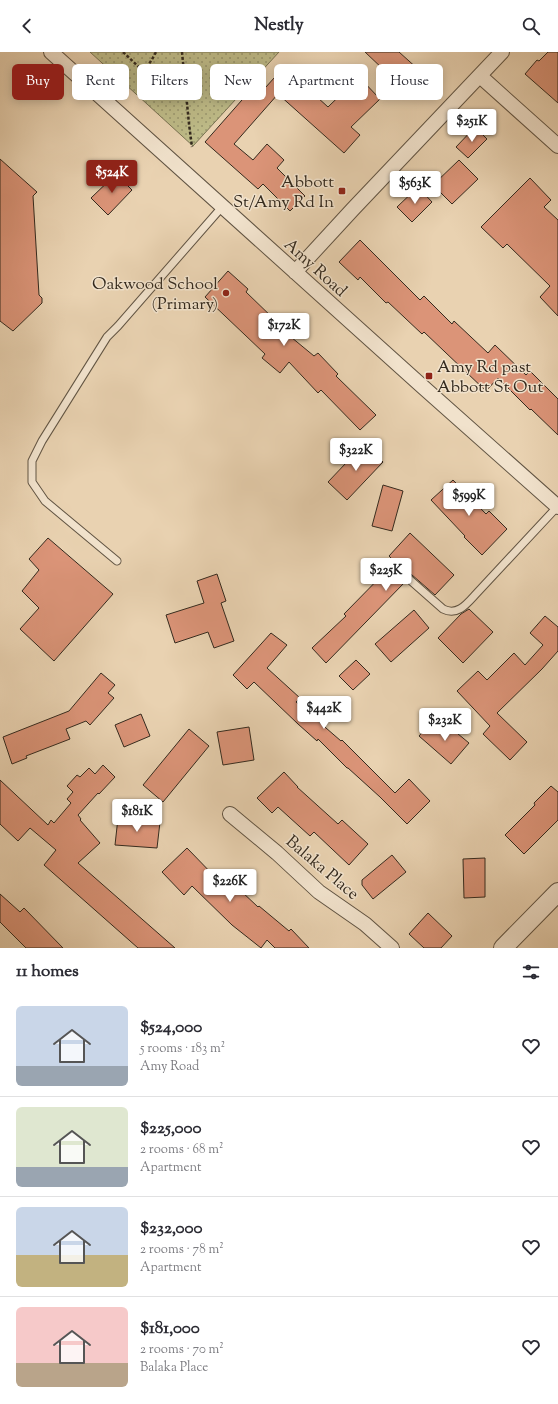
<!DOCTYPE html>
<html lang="en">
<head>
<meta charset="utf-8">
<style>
  body { margin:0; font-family:"Sorts Mill Goudy",serif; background:#f7f7f7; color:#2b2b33; height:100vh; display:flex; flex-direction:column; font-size:15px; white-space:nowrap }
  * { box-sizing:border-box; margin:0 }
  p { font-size:13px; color:#7c7c81 }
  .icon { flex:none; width:22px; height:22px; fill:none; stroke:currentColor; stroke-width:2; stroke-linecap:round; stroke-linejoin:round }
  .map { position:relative; height:896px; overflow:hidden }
  .side { display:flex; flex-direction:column; background:#fff; flex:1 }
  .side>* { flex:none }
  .guide { position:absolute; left:12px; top:12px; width:534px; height:36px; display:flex; gap:8px }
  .price { position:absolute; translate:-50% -34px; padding:0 9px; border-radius:4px; background:#fff; color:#222; font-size:13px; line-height:26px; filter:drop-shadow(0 1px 2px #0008) }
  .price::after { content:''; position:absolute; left:50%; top:24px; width:12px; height:9px; margin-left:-6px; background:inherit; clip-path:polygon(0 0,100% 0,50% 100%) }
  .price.on { background:#8f2418; color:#fff }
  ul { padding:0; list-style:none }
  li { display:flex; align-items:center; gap:12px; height:100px; padding:0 16px }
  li+li { border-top:1px solid #e1e1e2 }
  li span { display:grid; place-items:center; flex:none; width:112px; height:80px; border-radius:6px; color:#555 }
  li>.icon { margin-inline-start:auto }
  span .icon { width:48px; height:48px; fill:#fffc; stroke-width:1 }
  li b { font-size:17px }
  h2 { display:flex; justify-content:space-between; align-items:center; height:48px; padding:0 16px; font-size:17px }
  .pill { padding:0 14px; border-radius:6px; background:#fff; box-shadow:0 2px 10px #0003; font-size:14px; line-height:36px }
  .pill.on { background:#8f2418; color:#fff }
  header { display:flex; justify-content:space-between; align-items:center; height:52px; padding:0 16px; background:#fff; font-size:18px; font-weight:700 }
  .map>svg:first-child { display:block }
</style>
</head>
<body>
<header><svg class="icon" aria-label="back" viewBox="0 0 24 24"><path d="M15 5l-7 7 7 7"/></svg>Nestly<svg class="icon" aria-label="search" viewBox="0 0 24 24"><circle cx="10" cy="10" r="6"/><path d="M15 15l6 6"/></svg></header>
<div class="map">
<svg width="558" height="896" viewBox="0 0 558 896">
  <defs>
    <pattern id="park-dots" width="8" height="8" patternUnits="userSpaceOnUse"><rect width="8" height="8" fill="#bdba87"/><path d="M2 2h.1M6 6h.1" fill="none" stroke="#9a976e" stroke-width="1.8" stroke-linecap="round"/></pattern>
  </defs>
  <rect width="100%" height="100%" fill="#e9d2b1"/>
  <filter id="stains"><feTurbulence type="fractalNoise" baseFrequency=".005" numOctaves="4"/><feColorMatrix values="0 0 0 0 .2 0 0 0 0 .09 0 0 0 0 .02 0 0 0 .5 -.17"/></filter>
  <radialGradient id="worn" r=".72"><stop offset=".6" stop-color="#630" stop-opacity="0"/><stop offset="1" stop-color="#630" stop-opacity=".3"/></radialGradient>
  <path fill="url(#park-dots)" stroke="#787252" d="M 90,0 L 279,0 L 193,94 Z"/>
  <path fill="#db9478" stroke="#342a1e" d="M 365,0 L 399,0 L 419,18 L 403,36 Z
    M 548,0 L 558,0 L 558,51 L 525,22 L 537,8 L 539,9 Z
    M 284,15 L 328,55 L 359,25 L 380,47 L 351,75 L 360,83 L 344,101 L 278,42 L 234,92 L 253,108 L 267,92 L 284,108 L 277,116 L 305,144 L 290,159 L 263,132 L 258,137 L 205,90 L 249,40 L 256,46 Z
    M 475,75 L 487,87 L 468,106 L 456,95 Z
    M 0,107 L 37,140 L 33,144 L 39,243 L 42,246 L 42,251 L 13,279 L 0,269 Z
    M 459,108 L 478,127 L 452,152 L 433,133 Z
    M 116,122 L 132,138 L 108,163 L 91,146 Z
    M 530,126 L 551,148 L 544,155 L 558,168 L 558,264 L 540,245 L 550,234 L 507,192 L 503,196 L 481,175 Z
    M 418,135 L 432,150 L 412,170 L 397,155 Z
    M 360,188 L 420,248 L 424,244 L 452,272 L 454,269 L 488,301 L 495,293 L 526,323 L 530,319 L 558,347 L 558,383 L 531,357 L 530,358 L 498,326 L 486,339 L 424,280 L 422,282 L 388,250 L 386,251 L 360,225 L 358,228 L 339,210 Z
    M 228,219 L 248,237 L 246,240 L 276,269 L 274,271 L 314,304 L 318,301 L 338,322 L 336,324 L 376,363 L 360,378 L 321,338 L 318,341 L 289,310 L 280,321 L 262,306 L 265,302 L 205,245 Z
    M 364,392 L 383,410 L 347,448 L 328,430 Z
    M 453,428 L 486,462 L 489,459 L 507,477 L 482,503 L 464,485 L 465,484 L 431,448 Z
    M 383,433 L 403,439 L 392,479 L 372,474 Z
    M 410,481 L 454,523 L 435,543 L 404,516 L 402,515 L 398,516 L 396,522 L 405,530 L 326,611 L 312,596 L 346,564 L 344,562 L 395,510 L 389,504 Z
    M 48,486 L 113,542 L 54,609 L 20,577 L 39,556 L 22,539 L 39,518 L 29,507 Z
    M 217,522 L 226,549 L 221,551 L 234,589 L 214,596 L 208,580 L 175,591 L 166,563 L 204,551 L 197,529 Z
    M 469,557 L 493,580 L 463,611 L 438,586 L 461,562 Z
    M 414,558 L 429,576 L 391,610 L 375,592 Z
    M 545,564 L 558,575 L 558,599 L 542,617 L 497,661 L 527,690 L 510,708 L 483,682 L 490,674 L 457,639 L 478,619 L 487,628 L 514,601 L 525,613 L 543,593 L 530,581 Z
    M 271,581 L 287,593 L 267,616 L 300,646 L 296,650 L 341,689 L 342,688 L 395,741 L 409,727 L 430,749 L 407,772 L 380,745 L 348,716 L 347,716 L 318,687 L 317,689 L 298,672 L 254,630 L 247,637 L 233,623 Z
    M 356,608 L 370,622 L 353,638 L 339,624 Z
    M 101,621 L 115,633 L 108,641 L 114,646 L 90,673 L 86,669 L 66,677 L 70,687 L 26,704 L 27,706 L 12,712 L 3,685 L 69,659 Z
    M 141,662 L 150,684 L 124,695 L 115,673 Z
    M 446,672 L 469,691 L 451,712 L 419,684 L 428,674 L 437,682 Z
    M 249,675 L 254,708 L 223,713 L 217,680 Z
    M 189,677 L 209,694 L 163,750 L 143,733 Z
    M 103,713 L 115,725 L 99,742 L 98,741 L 78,763 L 81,767 L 80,768 L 100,791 L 78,811 L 175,896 L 138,896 L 44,813 L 56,798 L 30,776 L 18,789 L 0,772 L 0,728 L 48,773 L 51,768 L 54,771 L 71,751 L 67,747 L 73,740 L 67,734 L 77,723 L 80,725 L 89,716 L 95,722 Z
    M 284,720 L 298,735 L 297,735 L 338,772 L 342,768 L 368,792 L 349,813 L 314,780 L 310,784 L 278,755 L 272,761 L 257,746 Z
    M 551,734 L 558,740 L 558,768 L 524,802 L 505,783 L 535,753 L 534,751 Z
    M 118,766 L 160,770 L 157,796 L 115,793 Z
    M 187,796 L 218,828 L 223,822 L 258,855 L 259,854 L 289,879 L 291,877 L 309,896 L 275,896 L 267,888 L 261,896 L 232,873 L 192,834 L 184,843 L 162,820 Z
    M 392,803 L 406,820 L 373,847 L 362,833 L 362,828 Z
    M 485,806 L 485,845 L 464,846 L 463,807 Z
    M 0,842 L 20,860 L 24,856 L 63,896 L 26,896 L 0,870 Z
    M 428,861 L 452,884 L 441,896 L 424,896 L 409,882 Z"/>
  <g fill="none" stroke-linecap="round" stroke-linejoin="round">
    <defs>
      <path id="service" d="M 117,509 L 45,449 L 32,430 L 32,409 L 42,389 L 107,285 L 118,274 L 222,155
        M 401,520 L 443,557 C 457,564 466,553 475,543 L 558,454"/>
      <path id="minor" d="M 51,0 L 423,335 L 558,455
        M 480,24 L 558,94
        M 295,220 L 353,157 L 502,0
        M 230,762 L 277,801 L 319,840 L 365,872 L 392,896"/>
      <path id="tertiary" d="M 503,896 L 558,840"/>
    </defs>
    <use href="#service" stroke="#615443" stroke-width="9"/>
    <use href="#minor" stroke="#615443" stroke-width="16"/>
    <use href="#tertiary" stroke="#615443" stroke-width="20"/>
    <path stroke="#342a1e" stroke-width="2.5" stroke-dasharray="3 2" stroke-linecap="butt" d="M 123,0 L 141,17 C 149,15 152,7 156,0
      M 182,0 L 189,72 L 192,95"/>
    <use href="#service" stroke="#f1e2cc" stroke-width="7"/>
    <use href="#minor" stroke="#f1e2cc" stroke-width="14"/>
    <use href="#tertiary" stroke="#f1e2cc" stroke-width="18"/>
  </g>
  <g fill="#8f2418" stroke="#f1e2cc" stroke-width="1.5">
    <rect x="338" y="135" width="8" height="8" rx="2"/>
    <circle cx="226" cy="241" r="4"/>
    <rect x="425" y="320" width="8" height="8" rx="2"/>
  </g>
  <g text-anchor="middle" stroke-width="3" stroke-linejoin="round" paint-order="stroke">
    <g font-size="17" fill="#342a1e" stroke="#f1e2cc" text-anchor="end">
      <text x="334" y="135">Abbott<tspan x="334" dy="20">St/Amy Rd In</tspan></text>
      <text x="218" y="237">Oakwood School<tspan x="218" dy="20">(Primary)</tspan></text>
      <text x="437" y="320" text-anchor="start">Amy Rd past<tspan x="437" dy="20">Abbott St Out</tspan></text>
    </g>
    <g font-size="17" fill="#342a1e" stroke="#f1e2cc">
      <text transform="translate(316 215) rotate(42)" y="6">Amy Road</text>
      <text transform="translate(323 815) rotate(40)" y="6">Balaka Place</text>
    </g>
  </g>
  <rect width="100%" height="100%" filter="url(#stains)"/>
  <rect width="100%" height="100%" fill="url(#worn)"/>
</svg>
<b class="price" style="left:472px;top:91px">$251K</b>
<b class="price on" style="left:112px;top:142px">$524K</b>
<b class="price" style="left:415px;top:153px">$563K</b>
<b class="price" style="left:284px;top:295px">$172K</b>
<b class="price" style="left:356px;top:420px">$322K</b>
<b class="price" style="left:469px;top:465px">$599K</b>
<b class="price" style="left:386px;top:540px">$225K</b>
<b class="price" style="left:324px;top:678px">$442K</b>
<b class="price" style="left:445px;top:690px">$232K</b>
<b class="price" style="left:137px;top:781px">$181K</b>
<b class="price" style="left:230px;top:851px">$226K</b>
<div class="guide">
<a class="pill on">Buy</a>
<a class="pill">Rent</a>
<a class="pill">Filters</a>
<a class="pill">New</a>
<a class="pill">Apartment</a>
<a class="pill">House</a>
</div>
</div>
<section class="side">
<h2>11 homes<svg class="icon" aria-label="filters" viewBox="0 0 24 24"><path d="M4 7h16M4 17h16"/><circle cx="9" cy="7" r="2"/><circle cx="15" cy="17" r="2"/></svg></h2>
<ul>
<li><span style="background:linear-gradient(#c9d6e8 75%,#9aa5b1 0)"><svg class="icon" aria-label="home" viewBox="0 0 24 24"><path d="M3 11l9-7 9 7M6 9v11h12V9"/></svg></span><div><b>$524,000</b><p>5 rooms · 183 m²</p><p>Amy Road</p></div><svg class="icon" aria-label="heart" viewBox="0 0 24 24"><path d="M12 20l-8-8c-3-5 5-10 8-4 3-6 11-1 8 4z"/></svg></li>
<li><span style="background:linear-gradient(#dfe7d0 75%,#9aa5b1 0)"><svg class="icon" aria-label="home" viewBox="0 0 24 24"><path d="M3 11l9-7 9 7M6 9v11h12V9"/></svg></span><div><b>$225,000</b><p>2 rooms · 68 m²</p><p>Apartment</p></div><svg class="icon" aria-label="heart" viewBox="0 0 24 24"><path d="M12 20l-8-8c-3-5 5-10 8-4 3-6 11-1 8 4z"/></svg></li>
<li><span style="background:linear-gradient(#c9d6e8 60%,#c2b280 0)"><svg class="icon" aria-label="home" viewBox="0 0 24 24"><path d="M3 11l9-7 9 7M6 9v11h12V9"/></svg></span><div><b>$232,000</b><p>2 rooms · 78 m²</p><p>Apartment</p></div><svg class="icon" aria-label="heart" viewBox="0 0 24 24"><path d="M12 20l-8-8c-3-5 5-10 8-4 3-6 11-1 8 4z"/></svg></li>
<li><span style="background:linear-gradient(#f6c9c9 70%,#b9a48a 0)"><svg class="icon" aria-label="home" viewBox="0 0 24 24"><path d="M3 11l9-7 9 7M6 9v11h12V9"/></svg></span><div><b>$181,000</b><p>2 rooms · 70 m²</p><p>Balaka Place</p></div><svg class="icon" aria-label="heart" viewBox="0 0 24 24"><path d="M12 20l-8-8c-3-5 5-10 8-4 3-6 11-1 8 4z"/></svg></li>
</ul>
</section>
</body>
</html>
